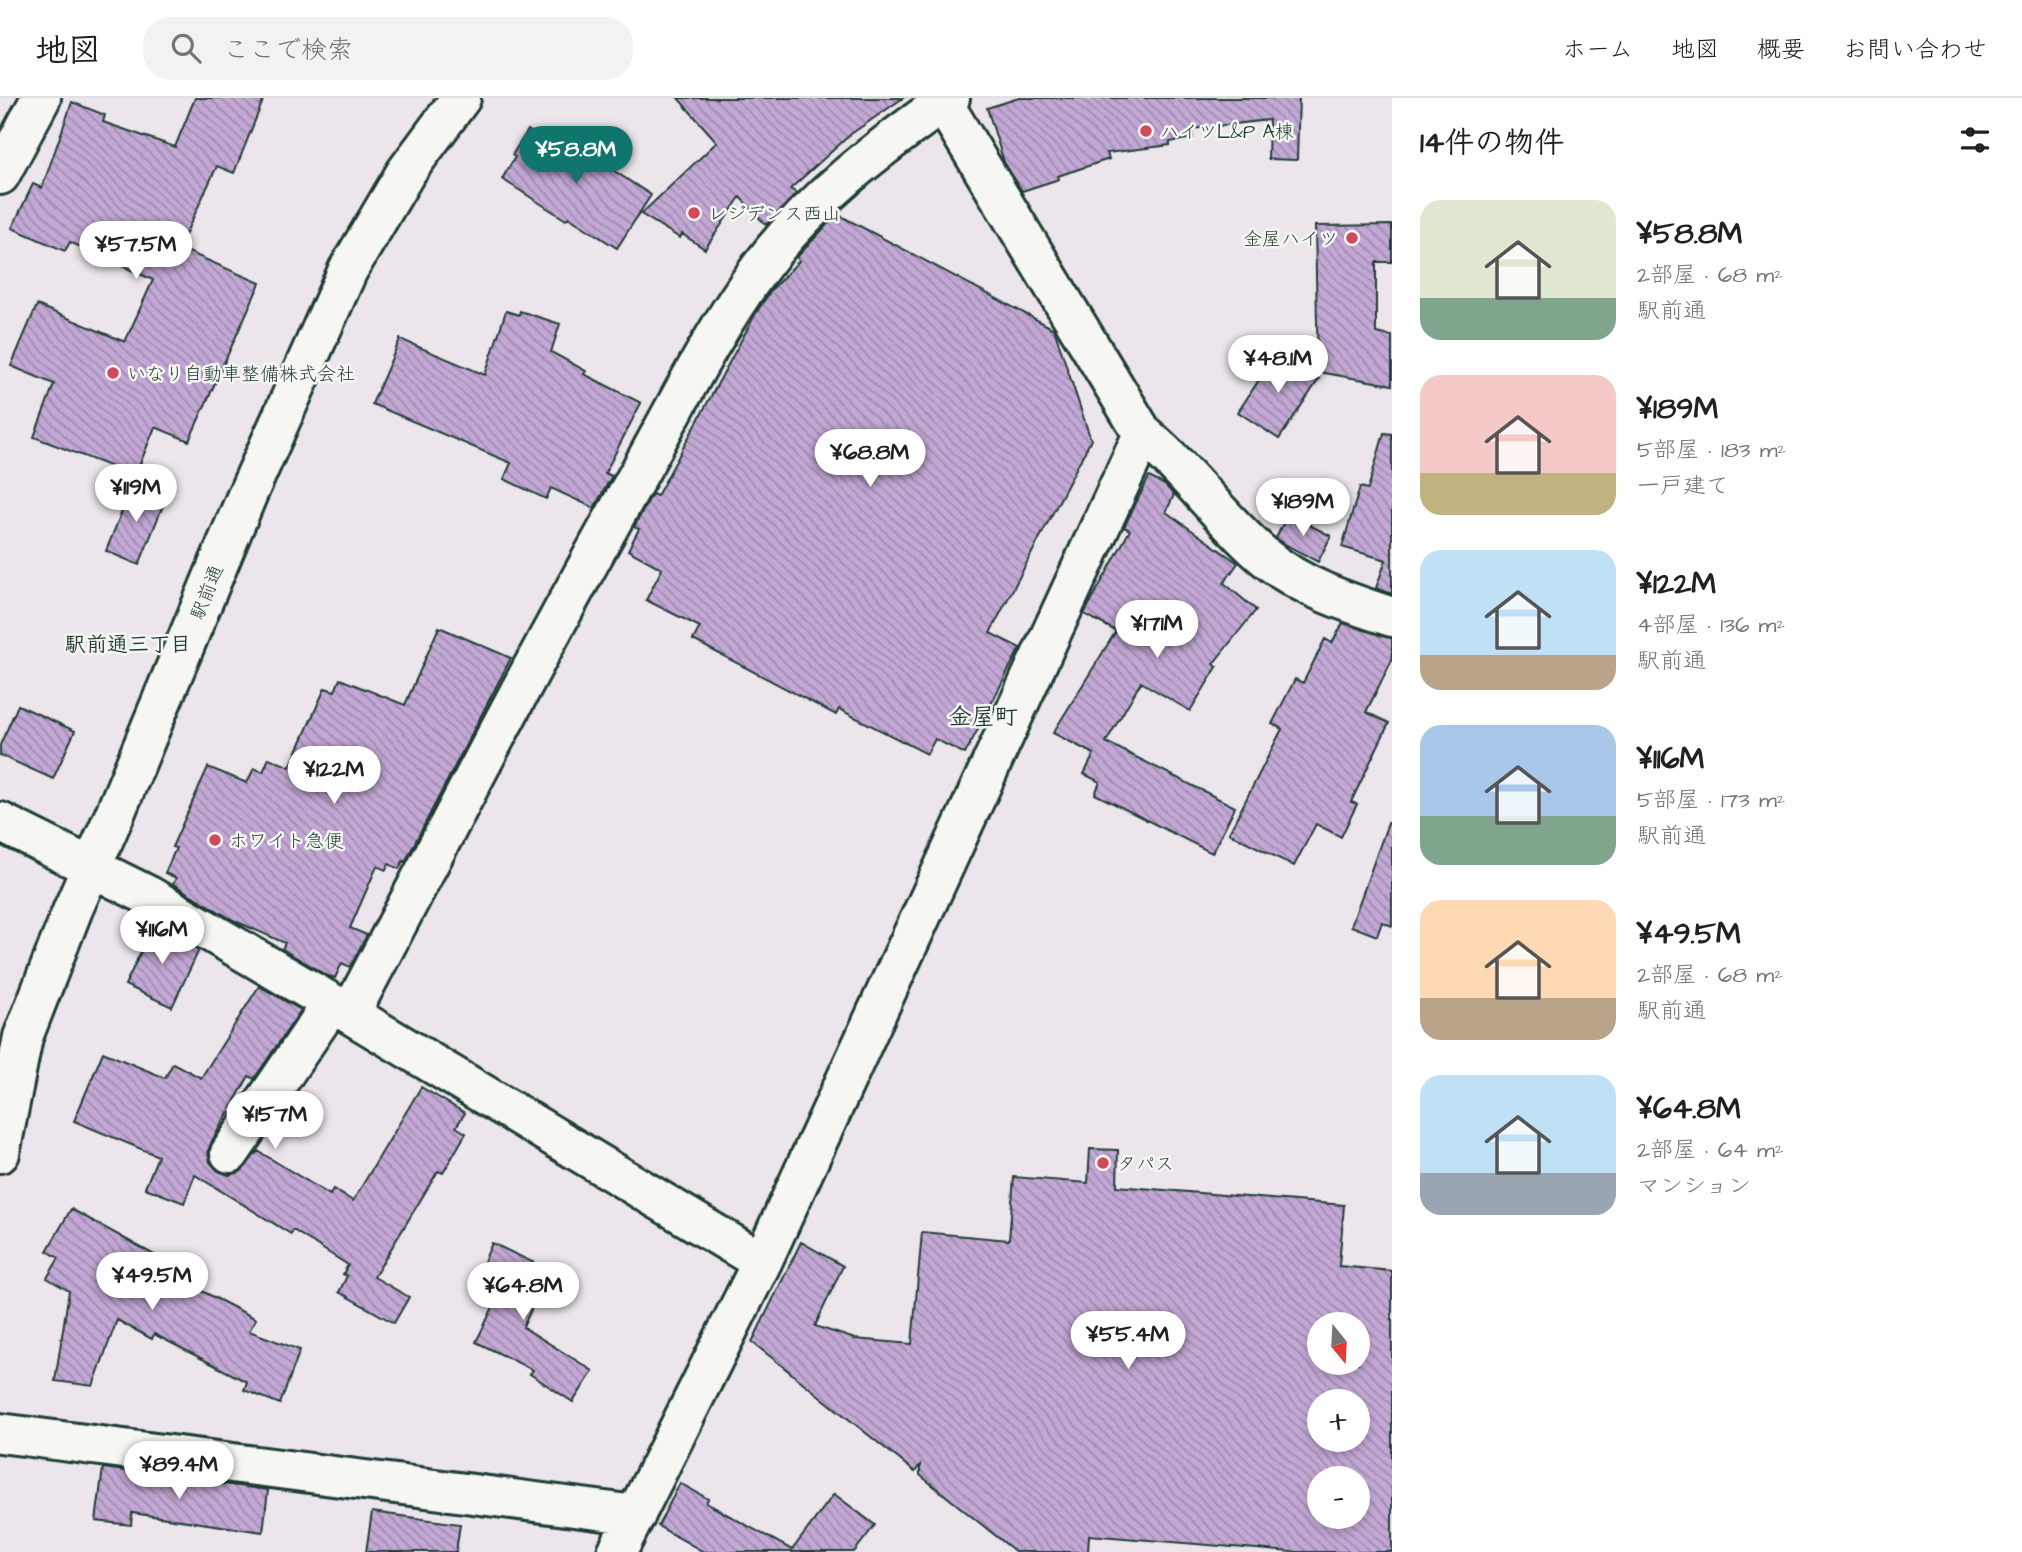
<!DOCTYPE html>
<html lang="ja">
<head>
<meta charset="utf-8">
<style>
  body { margin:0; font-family:"Architects Daughter","Klee One",sans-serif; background:#f2f2f2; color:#202124; height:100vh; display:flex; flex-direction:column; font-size:26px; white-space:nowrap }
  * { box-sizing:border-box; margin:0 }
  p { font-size:23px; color:#757577 }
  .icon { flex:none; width:38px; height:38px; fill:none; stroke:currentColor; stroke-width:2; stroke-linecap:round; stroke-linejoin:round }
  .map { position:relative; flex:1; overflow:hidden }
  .details { display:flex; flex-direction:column; background:#fff; width:630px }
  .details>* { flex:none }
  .needle { width:46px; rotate:162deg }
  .fabs { position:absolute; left:1307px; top:1214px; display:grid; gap:14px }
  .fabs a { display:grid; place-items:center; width:63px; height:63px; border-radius:50%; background:#fff; box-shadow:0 4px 10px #0003; font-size:35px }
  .price { position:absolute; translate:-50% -60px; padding:0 16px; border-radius:24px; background:#fff; color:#222; font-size:23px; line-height:46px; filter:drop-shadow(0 2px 4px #0008) }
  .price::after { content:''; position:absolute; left:50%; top:42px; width:21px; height:16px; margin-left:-10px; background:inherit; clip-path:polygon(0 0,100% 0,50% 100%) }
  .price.active { background:#0f766e; color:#fff }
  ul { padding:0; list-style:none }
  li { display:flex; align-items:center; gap:21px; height:175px; padding:0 28px }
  li span { display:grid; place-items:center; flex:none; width:196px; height:140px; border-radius:21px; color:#555 }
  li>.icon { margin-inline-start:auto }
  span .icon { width:84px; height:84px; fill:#fffc; stroke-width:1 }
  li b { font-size:30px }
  h2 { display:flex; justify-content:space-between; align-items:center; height:84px; padding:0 28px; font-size:30px }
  header { display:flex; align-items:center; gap:42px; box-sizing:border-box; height:98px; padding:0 35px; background:#fff; border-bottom:2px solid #e0e0e0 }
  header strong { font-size:33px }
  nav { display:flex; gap:38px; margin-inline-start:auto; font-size:24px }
  .search { width:490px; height:63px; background:#f2f2f2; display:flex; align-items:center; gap:18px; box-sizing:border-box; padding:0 24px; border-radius:28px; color:#757577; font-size:26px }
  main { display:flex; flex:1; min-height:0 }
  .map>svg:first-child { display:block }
</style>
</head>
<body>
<header>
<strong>地図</strong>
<div class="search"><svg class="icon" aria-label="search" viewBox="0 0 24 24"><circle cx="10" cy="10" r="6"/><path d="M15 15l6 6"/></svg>ここで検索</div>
<nav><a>ホーム</a><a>地図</a><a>概要</a><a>お問い合わせ</a></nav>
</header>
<main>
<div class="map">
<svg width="1392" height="1454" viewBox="0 0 1392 1454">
  <defs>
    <pattern id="building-back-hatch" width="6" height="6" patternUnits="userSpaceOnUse" patternTransform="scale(1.75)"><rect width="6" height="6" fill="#c3a8d5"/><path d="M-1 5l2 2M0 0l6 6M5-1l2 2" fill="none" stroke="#9e8aae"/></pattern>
  </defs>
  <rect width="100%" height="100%" fill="#ece6ec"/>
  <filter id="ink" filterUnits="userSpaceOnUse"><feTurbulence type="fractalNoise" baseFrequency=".0143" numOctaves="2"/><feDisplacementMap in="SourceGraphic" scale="14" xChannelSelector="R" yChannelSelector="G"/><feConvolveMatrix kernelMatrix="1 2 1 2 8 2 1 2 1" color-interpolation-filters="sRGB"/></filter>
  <g filter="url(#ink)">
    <path fill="url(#building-back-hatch)" stroke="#1f3d34" stroke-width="2" fill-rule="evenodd" d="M 195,0 L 264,0 L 234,75 L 217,68 L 179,150 L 260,185 L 189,343 L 155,329 L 135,378 L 34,339 L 54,286 L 11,268 L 37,207 L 125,244 L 153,182 L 70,144 L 65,153 L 12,130 L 33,86 L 42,90 L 72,4 L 105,17 L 103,24 L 175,49 Z
      M 678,0 L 903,0 L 851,36 L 790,91 L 797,95 L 766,127 L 740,99 L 705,151 L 682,136 L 680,140 L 641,116 L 717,44 Z
      M 1019,0 L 1299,0 L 1297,62 L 1268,61 L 1269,22 L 1192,31 L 1193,40 L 1170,44 L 1170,47 L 1107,55 L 1109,61 L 1058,78 L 1059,81 L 1022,93 L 1004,64 L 987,10 Z
      M 528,32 L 554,48 L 563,35 L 604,62 L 602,65 L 651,97 L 617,150 L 568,119 L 566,122 L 502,81 L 515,59 L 512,57 Z
      M 837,116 L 1054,231 L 1091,342 L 990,535 L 1020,550 L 965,656 L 935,641 L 927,656 L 839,611 L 836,617 L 693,542 L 700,529 L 646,502 L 662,471 L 628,452 L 639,431 L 634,429 L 652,396 L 657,398 L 756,215 L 772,191 L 799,163 L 797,159 Z
      M 1392,127 L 1392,164 L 1376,164 L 1376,235 L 1392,238 L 1392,287 L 1318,274 L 1315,128 Z
      M 506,213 L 519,217 L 520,213 L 560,226 L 551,254 L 586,273 L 584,276 L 641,305 L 605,375 L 612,378 L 594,410 L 551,390 L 546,401 L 504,381 L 511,365 L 372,306 L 400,241 L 485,277 Z
      M 1278,253 L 1319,281 L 1279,341 L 1238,314 Z
      M 1384,335 L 1392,336 L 1392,496 L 1376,490 L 1386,462 L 1342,449 L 1360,389 L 1368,391 Z
      M 1149,379 L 1165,387 L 1174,397 L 1166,414 L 1238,465 L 1224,485 L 1256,512 L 1213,566 L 1217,569 L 1190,613 L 1141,584 L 1106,644 L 1235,709 L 1212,755 L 1095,696 L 1100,684 L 1084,676 L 1094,656 L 1053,635 L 1116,533 L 1084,516 L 1130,432 L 1124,429 Z
      M 133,386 L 166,400 L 139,467 L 106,453 Z
      M 1288,416 L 1331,438 L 1318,464 L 1286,447 L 1276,440 Z
      M 1343,525 L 1392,540 L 1392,562 L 1366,614 L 1389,625 L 1351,704 L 1357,706 L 1341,739 L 1316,726 L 1294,768 L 1229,735 L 1282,631 L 1272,626 L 1295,581 L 1303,585 L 1325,541 L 1332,545 Z
      M 439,529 L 511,560 L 405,764 L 403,763 L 399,771 L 389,766 L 386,772 L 377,768 L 350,830 L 367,837 L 350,869 L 342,865 L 335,880 L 328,878 L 282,851 L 285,845 L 233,822 L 173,786 L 176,780 L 165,775 L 176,750 L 172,749 L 208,669 L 247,685 L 254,670 L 263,674 L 269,660 L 290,669 L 325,590 L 335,593 L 340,581 L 405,607 Z
      M 18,607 L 75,633 L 53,681 L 0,657 L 0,647 Z
      M 1388,725 L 1392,726 L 1392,828 L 1382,824 L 1377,838 L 1351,828 Z
      M 154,826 L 199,852 L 172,909 L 125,887 Z
      M 259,888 L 301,912 L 254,981 L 249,978 L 212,1043 L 208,1053 L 210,1064 L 218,1073 L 229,1077 L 240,1074 L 258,1053 L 330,1097 L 333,1091 L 353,1103 L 421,989 L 465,1015 L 456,1029 L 466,1035 L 443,1075 L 438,1073 L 374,1179 L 409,1199 L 394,1225 L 339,1194 L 347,1178 L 343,1176 L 348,1167 L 293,1132 L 291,1136 L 195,1077 L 184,1105 L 145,1090 L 158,1058 L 74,1023 L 103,954 L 165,980 L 173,965 L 201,980 Z
      M 1090,1051 L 1118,1052 L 1117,1088 L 1344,1107 L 1339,1168 L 1392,1173 L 1392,1454 L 1291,1454 L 1089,1437 L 1088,1454 L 1016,1454 L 920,1377 L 920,1367 L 915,1374 L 752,1244 L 801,1144 L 843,1168 L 815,1228 L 855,1241 L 912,1246 L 922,1134 L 1009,1142 L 1014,1079 L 1088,1085 ZM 1320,1227 L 1358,1227 L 1358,1265 L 1320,1265 ZM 1320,1304 L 1358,1304 L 1358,1342 L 1320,1342 ZM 1320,1381 L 1358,1381 L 1358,1419 L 1320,1419 Z
      M 71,1111 L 180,1171 L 175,1179 L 256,1221 L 249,1233 L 300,1252 L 280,1306 L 244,1292 L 247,1284 L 154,1236 L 152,1241 L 117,1222 L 93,1288 L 55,1283 L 69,1193 L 47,1180 L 59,1160 L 47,1153 Z
      M 492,1145 L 549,1172 L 523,1229 L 593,1273 L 573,1304 L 530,1276 L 533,1272 L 476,1244 L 496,1203 L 472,1191 Z
      M 103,1370 L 268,1392 L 263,1434 L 132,1415 L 131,1427 L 96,1423 Z
      M 680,1385 L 708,1401 L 706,1405 L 792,1452 L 834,1396 L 875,1427 L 854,1454 L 704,1454 L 658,1428 Z
      M 372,1414 L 460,1426 L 456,1454 L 366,1454 Z"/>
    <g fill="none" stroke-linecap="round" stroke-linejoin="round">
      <defs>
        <path id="minor" d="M 940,0 L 1143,336 C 1188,373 1221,422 1265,459 C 1300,489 1349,505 1392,519
          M 0,77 L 41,0
          M 0,724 L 149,798 L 350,916 L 762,1164
          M 350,916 C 441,743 530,570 625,400 C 668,325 709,239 760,170 C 811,101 880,49 950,0
          M 0,1055 L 23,939 L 73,811 L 114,718 L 248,395 L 348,172 L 406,74 L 461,0
          M 230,1055 L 332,905
          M 0,1335 L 636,1417
          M 617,1454 L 762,1164 L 1143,336"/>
      </defs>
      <use href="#minor" stroke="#1f3d34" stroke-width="44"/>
      <use href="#minor" stroke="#f6f6f2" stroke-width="38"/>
    </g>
  </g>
  <g fill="#d1495b" stroke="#f6f6f2" stroke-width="2.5">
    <circle cx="1146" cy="33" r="7"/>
    <circle cx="694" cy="115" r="7"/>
    <circle cx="1352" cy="140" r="7"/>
    <circle cx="113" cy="275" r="7"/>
    <circle cx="215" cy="742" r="7"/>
    <circle cx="1103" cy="1065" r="7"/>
  </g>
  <g text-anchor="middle" stroke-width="5" stroke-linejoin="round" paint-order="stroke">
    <g font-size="19" fill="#1f3d34" stroke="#f6f6f2" text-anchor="start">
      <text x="1160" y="40">ハイツL&amp;P A棟</text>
      <text x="708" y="122">レジデンス西山</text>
      <text x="1338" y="147" text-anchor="end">金屋ハイツ</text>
      <text x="127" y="282">いなり自動車整備株式会社</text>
      <text x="229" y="749">ホワイト急便</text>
      <text x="1117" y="1072">タパス</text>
    </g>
    <g font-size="19" fill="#1f3d34" stroke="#f6f6f2">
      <text transform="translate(206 494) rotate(-68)" y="7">駅前通</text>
    </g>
    <g font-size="21" font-weight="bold" fill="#1f3d34" stroke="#f6f6f2">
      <text x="128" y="553">駅前通三丁目</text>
    </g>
    <g font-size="23" font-weight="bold" fill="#1f3d34" stroke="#f6f6f2">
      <text x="983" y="626">金屋町</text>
    </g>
  </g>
</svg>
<div class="fabs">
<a><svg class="needle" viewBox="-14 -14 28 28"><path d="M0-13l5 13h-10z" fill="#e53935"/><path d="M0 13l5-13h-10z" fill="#757577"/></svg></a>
<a>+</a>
<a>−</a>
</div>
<b class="price active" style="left:576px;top:88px">¥58.8M</b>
<b class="price" style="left:136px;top:183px">¥57.5M</b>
<b class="price" style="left:1278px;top:297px">¥48.1M</b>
<b class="price" style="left:870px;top:391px">¥68.8M</b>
<b class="price" style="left:136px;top:426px">¥119M</b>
<b class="price" style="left:1303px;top:440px">¥189M</b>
<b class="price" style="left:1157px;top:562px">¥171M</b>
<b class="price" style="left:334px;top:708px">¥122M</b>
<b class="price" style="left:162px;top:868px">¥116M</b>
<b class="price" style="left:275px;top:1053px">¥157M</b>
<b class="price" style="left:152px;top:1214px">¥49.5M</b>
<b class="price" style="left:523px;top:1224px">¥64.8M</b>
<b class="price" style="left:1128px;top:1273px">¥55.4M</b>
<b class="price" style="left:179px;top:1403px">¥89.4M</b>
</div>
<section class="details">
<h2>14件の物件<svg class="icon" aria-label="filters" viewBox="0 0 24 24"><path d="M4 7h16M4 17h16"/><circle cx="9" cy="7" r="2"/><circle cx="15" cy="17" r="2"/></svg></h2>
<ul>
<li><span style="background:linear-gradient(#dfe7d0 70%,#7fa58c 0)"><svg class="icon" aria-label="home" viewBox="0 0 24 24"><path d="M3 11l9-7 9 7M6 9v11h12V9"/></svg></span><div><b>¥58.8M</b><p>2部屋 · 68 m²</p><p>駅前通</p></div></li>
<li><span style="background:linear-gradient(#f6c9c9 70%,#c2b280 0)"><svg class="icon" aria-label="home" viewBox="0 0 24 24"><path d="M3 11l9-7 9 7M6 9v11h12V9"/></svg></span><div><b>¥189M</b><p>5部屋 · 183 m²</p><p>一戸建て</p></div></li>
<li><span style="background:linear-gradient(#bfe0f5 75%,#b9a48a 0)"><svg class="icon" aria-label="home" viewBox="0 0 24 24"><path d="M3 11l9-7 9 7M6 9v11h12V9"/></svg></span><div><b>¥122M</b><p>4部屋 · 136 m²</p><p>駅前通</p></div></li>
<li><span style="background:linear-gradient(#a9c7e8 65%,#7fa58c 0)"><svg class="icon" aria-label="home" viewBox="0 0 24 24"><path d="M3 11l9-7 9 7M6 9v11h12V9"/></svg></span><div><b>¥116M</b><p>5部屋 · 173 m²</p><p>駅前通</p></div></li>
<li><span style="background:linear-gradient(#ffd9b3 70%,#b9a48a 0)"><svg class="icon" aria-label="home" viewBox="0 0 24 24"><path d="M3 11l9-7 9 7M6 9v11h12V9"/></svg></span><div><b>¥49.5M</b><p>2部屋 · 68 m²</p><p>駅前通</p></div></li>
<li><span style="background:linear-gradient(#bfe0f5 70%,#9aa5b1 0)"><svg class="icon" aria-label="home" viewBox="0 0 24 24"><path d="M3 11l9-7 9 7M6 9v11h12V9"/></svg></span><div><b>¥64.8M</b><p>2部屋 · 64 m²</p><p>マンション</p></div></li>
</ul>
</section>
</main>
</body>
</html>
